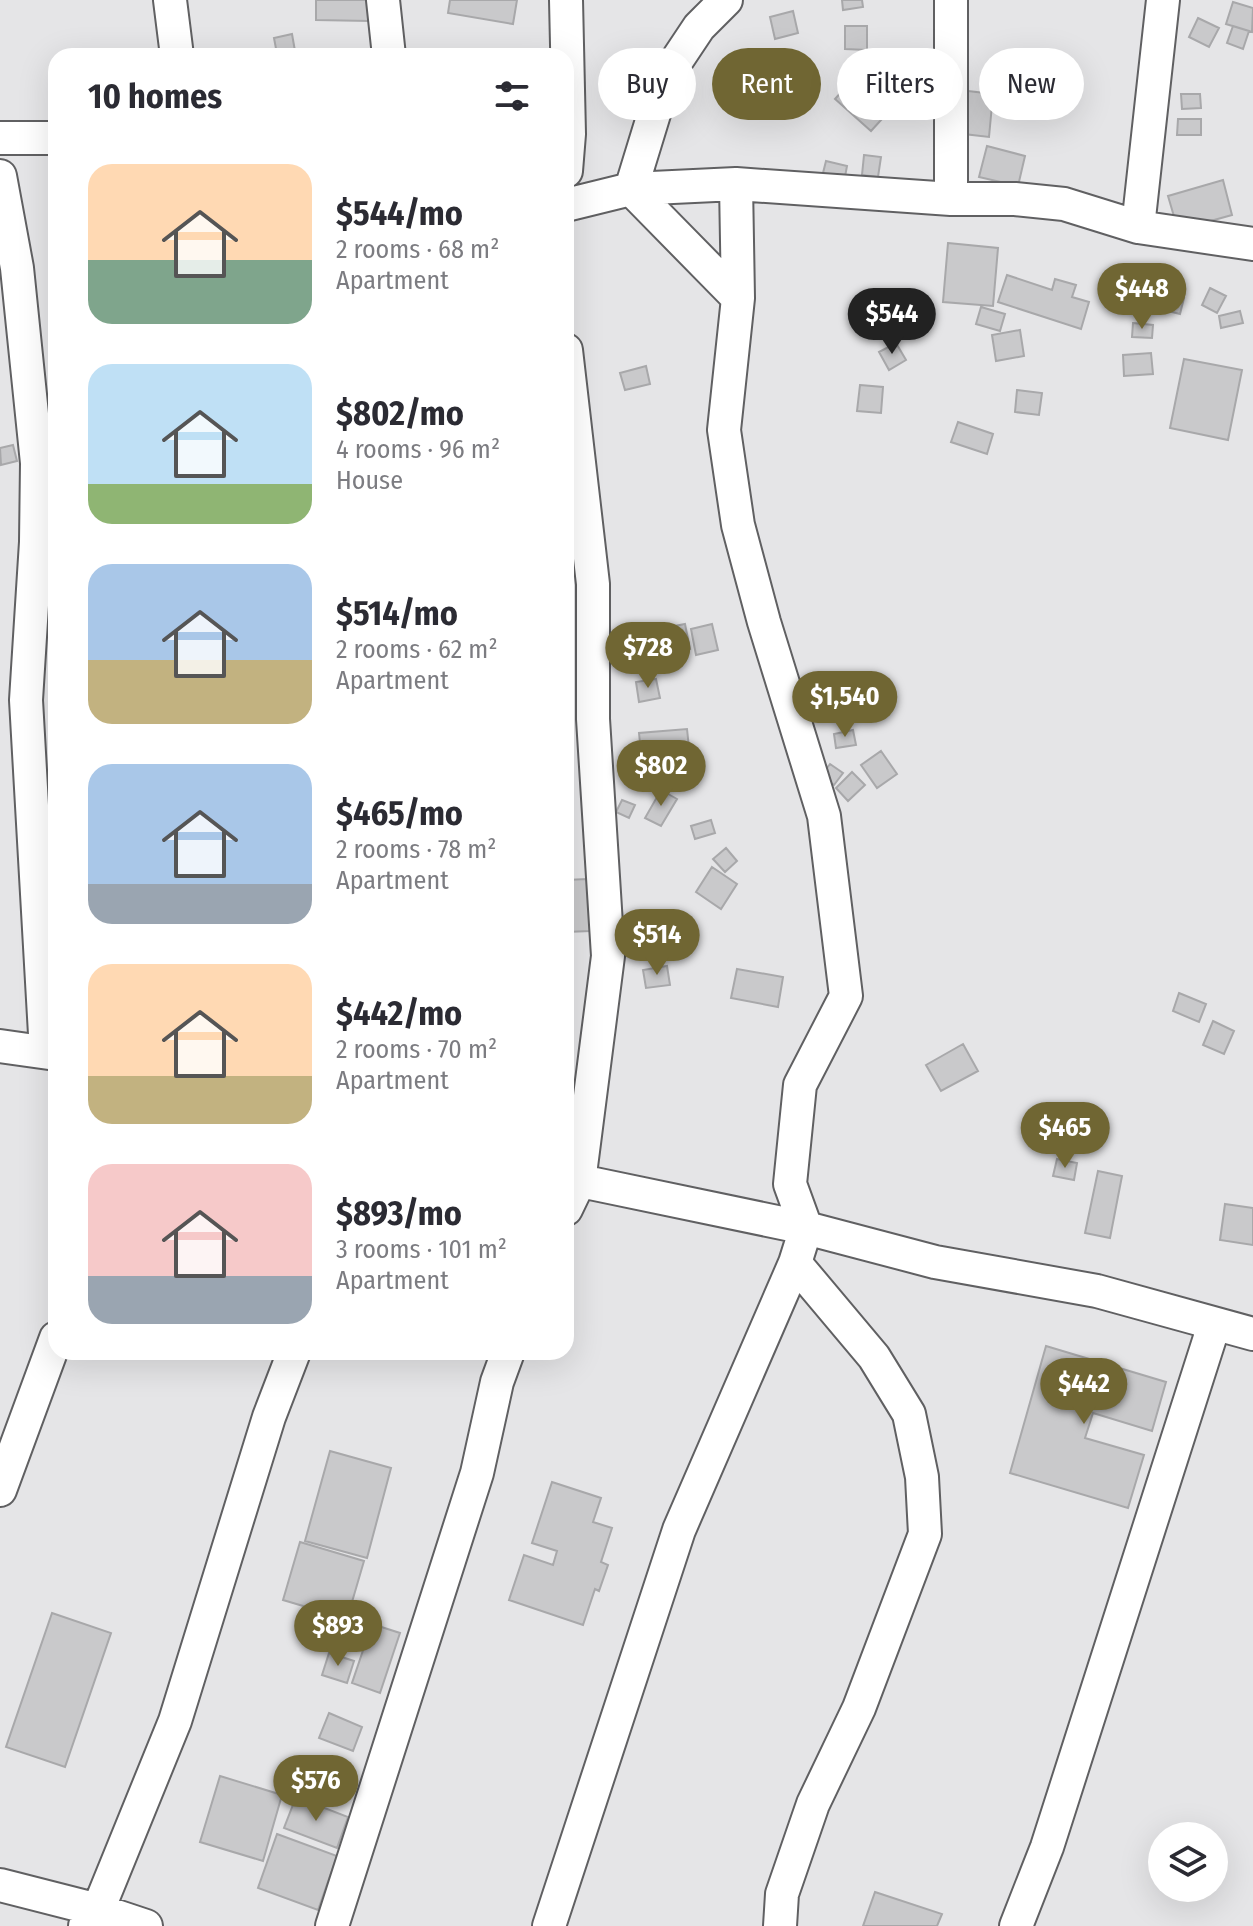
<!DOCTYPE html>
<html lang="en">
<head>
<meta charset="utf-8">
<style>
  body { margin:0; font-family:"Fira Sans Condensed",sans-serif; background:#f2f2f3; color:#2b2b33; height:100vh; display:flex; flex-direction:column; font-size:30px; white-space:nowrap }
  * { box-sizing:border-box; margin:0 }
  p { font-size:26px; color:#7c7c81 }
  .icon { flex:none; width:44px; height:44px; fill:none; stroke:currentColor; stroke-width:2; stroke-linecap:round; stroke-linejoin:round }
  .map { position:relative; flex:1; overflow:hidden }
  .drawer { position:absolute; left:48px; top:48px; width:526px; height:1312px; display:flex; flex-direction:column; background:#fff; border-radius:24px; box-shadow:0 8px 32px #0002 }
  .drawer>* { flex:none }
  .banner { position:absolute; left:598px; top:48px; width:534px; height:72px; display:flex; gap:16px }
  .buttons { position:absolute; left:1148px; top:1822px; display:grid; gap:16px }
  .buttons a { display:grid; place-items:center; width:80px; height:80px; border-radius:50%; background:#fff; box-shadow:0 8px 32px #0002; font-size:40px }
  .price { position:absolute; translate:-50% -68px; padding:0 18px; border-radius:28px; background:#706633; color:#fff; font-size:26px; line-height:52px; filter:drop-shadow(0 2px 4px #0008) }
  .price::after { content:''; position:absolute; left:50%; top:48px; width:24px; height:18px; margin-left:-12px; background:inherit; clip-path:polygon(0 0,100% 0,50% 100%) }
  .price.on { background:#222; color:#fff }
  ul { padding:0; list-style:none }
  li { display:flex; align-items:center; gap:24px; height:200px; padding:0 40px }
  li span { display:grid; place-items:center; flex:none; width:224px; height:160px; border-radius:24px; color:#555 }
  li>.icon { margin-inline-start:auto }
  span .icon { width:96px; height:96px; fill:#fffc; stroke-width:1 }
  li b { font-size:34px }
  h2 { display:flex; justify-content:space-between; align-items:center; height:96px; padding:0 40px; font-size:34px }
  .tag { padding:0 28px; border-radius:36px; background:#fff; box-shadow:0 8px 32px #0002; font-size:28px; line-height:72px }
  .tag.on { background:#706633; color:#fff }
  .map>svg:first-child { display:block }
</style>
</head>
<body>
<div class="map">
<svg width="1253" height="1926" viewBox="0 0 1253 1926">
  <rect width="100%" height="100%" fill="#e5e5e7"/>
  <path fill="#c9c9cb" stroke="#a8a8aa" stroke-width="2" d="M 316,0 L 369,0 L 369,21 L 316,20 Z
    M 450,0 L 517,0 L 513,24 L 448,13 Z
    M 842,0 L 862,0 L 863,7 L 843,10 Z
    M 1233,2 L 1253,8 L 1252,32 L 1226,24 Z
    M 793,11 L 798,33 L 775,39 L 770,17 Z
    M 1198,18 L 1219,28 L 1209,47 L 1189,37 Z
    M 845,26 L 867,26 L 867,50 L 845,49 Z
    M 1233,26 L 1249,31 L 1243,49 L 1227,43 Z
    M 292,34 L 295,51 L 277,54 L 274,38 Z
    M 767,63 L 787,69 L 781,87 L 762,82 Z
    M 795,68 L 809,71 L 807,83 L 792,81 Z
    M 856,76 L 891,109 L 871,131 L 835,99 Z
    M 968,91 L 993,94 L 989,137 L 964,134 Z
    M 1181,94 L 1200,94 L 1201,108 L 1182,109 Z
    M 1178,119 L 1201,119 L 1201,135 L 1177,135 Z
    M 987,146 L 1025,156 L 1018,186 L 979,177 Z
    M 864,155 L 881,157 L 878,177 L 862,175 Z
    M 826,161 L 847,166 L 844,182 L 822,177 Z
    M 1223,180 L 1232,215 L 1178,230 L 1168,196 Z
    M 948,243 L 998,248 L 993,306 L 943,302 Z
    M 1007,275 L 1052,290 L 1055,279 L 1076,285 L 1072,297 L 1089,302 L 1081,329 L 998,302 Z
    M 1210,288 L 1226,296 L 1217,313 L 1202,305 Z
    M 1165,292 L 1184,298 L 1180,314 L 1160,309 Z
    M 981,307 L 1005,314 L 1000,331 L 976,324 Z
    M 1240,311 L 1243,323 L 1221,328 L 1219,316 Z
    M 1133,323 L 1153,325 L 1152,338 L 1132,337 Z
    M 1020,330 L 1024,356 L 996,361 L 992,335 Z
    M 896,343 L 906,360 L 889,370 L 879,352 Z
    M 1151,353 L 1153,374 L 1124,376 L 1123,355 Z
    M 1184,359 L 1242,370 L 1228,440 L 1170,428 Z
    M 646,366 L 650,384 L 625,390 L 620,373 Z
    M 860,385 L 883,387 L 881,413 L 857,411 Z
    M 1017,390 L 1042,393 L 1039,415 L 1015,412 Z
    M 958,422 L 993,434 L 987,454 L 951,442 Z
    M 13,445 L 17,461 L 1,465 L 0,448 Z
    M 685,624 L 690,649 L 668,653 L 664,628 Z
    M 712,624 L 718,650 L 696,655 L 691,629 Z
    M 656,679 L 660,698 L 639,702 L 636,682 Z
    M 687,729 L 690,757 L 642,762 L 639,733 Z
    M 853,730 L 856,745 L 836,748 L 834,734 Z
    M 881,751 L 897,774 L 877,788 L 861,765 Z
    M 830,764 L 843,773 L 834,785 L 821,776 Z
    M 660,770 L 682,771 L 681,787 L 659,786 Z
    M 852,772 L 865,785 L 848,801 L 836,788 Z
    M 661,790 L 677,799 L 661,826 L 645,818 Z
    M 622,800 L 635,805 L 629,818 L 616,812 Z
    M 711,820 L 715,833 L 695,839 L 691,826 Z
    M 726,848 L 737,861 L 725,872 L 713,859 Z
    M 712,867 L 737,884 L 721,909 L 696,892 Z
    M 587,879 L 590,931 L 566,932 L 566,880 Z
    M 667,966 L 670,985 L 646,988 L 643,970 Z
    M 737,969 L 783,977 L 778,1007 L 731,998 Z
    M 1179,993 L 1206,1004 L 1199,1022 L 1173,1011 Z
    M 1213,1021 L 1234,1031 L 1224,1054 L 1203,1045 Z
    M 963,1044 L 978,1071 L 941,1091 L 926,1065 Z
    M 1057,1159 L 1077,1163 L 1074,1180 L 1053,1176 Z
    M 1098,1171 L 1122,1176 L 1110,1238 L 1085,1233 Z
    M 1225,1204 L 1253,1208 L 1253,1245 L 1220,1240 Z
    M 1046,1346 L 1166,1382 L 1152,1431 L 1093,1413 L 1085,1438 L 1144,1455 L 1128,1508 L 1010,1473 Z
    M 330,1451 L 391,1468 L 367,1558 L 305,1541 Z
    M 552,1482 L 601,1498 L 593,1522 L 612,1528 L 601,1562 L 608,1565 L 599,1591 L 595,1589 L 583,1625 L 509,1600 L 524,1555 L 553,1565 L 557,1551 L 532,1543 Z
    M 300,1542 L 364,1561 L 347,1619 L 283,1600 Z
    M 52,1613 L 111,1633 L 65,1767 L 6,1747 Z
    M 372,1624 L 400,1633 L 380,1693 L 352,1683 Z
    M 329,1653 L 354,1661 L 347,1683 L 322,1675 Z
    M 329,1713 L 362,1727 L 353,1751 L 319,1738 Z
    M 220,1776 L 282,1795 L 263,1861 L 200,1842 Z
    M 296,1797 L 348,1817 L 337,1848 L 284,1828 Z
    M 277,1834 L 337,1856 L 318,1910 L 258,1888 Z
    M 875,1892 L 942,1914 L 937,1926 L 863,1926 Z"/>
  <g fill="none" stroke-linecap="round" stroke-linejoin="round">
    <defs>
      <path id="street" d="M 170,0 L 177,56
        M 383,0 L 389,56
        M 566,0 L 569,134 L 566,171
        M 726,0 L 699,27 L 665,78 L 631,189 L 738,298
        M 0,138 L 56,138
        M 0,176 L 17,268 L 37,463 L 36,542 L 26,700 L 46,1052
        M 951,199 L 951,0
        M 566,205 L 631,189 L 736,184 L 951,199 L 1015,199 L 1064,204 L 1138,227 L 1253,244
        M 1138,227 L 1163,0
        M 566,350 L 593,584 L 593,719 L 608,956 L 579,1182 L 566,1209
        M 0,1046 L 56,1054
        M 566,1178 L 806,1228 L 935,1262 L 1097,1291 L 1253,1334
        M 0,1490 L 56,1338
        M 0,1885 L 98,1910 L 146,1926
        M 85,1926 L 98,1910 L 175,1721 L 269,1417 L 294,1352
        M 332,1926 L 477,1473 L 497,1382 L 508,1352
        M 549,1926 L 679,1530 L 795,1263 L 806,1228 L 790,1184 L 800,1085 L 846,996 L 824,816 L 764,622 L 738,525 L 724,430 L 738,298 L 736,184
        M 780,1926 L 782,1894 L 813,1804 L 859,1708 L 925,1534 L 922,1477 L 909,1414 L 874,1357 L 795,1263
        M 1016,1926 L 1047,1847 L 1214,1325"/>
    </defs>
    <use href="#street" stroke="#606062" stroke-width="36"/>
    <use href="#street" stroke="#fff" stroke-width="32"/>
  </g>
</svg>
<div class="buttons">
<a><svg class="icon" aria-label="layers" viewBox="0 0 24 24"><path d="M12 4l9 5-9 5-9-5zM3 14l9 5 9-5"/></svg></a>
</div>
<b class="price" style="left:1142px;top:331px">$448</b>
<b class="price on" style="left:892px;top:356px">$544</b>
<b class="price" style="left:648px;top:690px">$728</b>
<b class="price" style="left:845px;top:739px">$1,540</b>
<b class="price" style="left:661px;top:808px">$802</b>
<b class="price" style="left:657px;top:977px">$514</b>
<b class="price" style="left:1065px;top:1170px">$465</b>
<b class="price" style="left:1084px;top:1426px">$442</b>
<b class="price" style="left:338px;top:1668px">$893</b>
<b class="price" style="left:316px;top:1823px">$576</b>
<div class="banner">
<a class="tag">Buy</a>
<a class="tag on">Rent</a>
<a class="tag">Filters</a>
<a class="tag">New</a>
</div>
<section class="drawer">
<h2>10 homes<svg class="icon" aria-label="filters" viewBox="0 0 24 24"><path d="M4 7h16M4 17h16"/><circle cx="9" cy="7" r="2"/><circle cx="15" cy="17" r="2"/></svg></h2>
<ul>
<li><span style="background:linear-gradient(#ffd9b3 60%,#7fa58c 0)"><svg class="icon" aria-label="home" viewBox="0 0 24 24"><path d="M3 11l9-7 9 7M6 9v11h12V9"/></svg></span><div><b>$544/mo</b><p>2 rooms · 68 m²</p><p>Apartment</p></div></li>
<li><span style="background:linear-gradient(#bfe0f5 75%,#8fb573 0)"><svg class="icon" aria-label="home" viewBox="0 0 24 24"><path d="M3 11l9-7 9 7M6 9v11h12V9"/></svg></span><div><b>$802/mo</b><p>4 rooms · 96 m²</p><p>House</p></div></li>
<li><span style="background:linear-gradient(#a9c7e8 60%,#c2b280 0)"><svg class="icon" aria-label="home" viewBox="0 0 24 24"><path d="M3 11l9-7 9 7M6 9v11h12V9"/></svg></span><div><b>$514/mo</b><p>2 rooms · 62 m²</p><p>Apartment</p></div></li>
<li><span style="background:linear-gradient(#a9c7e8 75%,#9aa5b1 0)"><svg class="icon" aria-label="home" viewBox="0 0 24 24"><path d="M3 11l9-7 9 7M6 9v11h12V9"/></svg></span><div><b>$465/mo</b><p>2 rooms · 78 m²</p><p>Apartment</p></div></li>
<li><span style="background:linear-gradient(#ffd9b3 70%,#c2b280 0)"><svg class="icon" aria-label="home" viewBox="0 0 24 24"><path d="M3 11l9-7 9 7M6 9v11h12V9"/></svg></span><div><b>$442/mo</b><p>2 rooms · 70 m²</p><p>Apartment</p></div></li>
<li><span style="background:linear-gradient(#f6c9c9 70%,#9aa5b1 0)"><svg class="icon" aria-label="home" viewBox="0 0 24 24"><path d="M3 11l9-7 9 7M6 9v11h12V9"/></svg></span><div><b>$893/mo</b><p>3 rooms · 101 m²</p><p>Apartment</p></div></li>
</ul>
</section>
</div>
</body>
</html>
